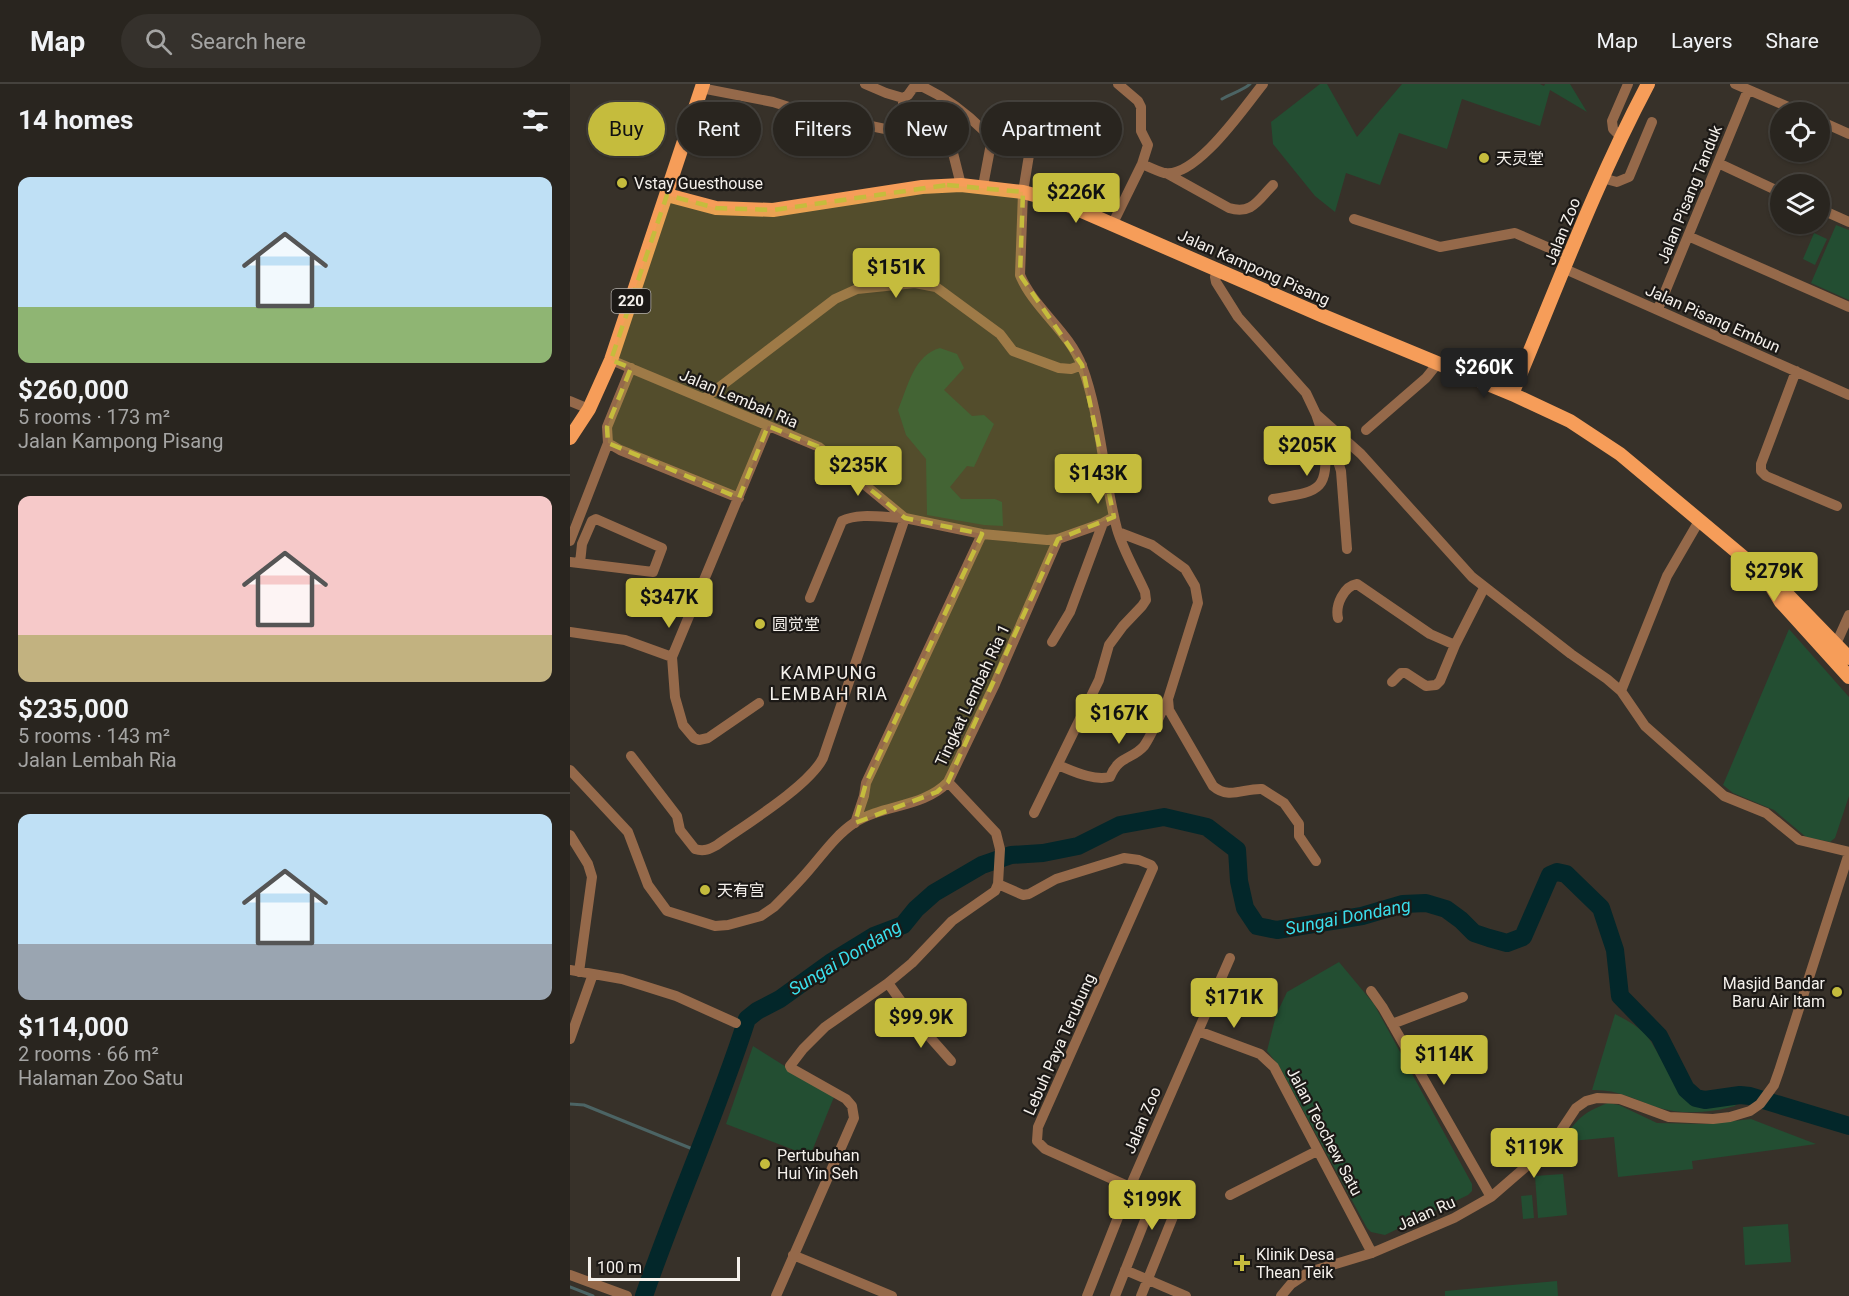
<!DOCTYPE html>
<html lang="en">
<head>
<meta charset="utf-8">
<style>
  body { margin:0; font-family:Roboto,"Noto Sans SC",sans-serif; background:#35312c; color:#f1f3f6; height:100vh; display:flex; flex-direction:column; font-size:22px; white-space:nowrap }
  * { box-sizing:border-box; margin:0 }
  p { font-size:20px; color:#a5a5a4 }
  .icon { flex:none; width:33px; height:33px; fill:none; stroke:currentColor; stroke-width:2; stroke-linecap:round; stroke-linejoin:round }
  .map { position:relative; flex:1; overflow:hidden }
  .details { display:flex; flex-direction:column; background:#29251f; width:570px }
  .details>* { flex:none }
  .banner { position:absolute; left:18px; top:18px; width:570px; height:54px; display:flex; gap:12px }
  .fabs { position:absolute; left:1200px; top:18px; display:grid; gap:12px }
  .fabs a { display:grid; place-items:center; width:60px; height:60px; border-radius:50%; background:#29251f; box-shadow:0 2px 4px #0004,0 0 0 2px #45423d; font-size:30px }
  .scale { position:absolute; left:18px; bottom:15px; width:152px; box-sizing:border-box; padding-left:6px; border:3px solid #f5f1ec; border-top:0; font-size:16px; line-height:21px; white-space:nowrap; color:#f5f1ec; -webkit-text-stroke:4px #1c1916; paint-order:stroke }
  .price { position:absolute; translate:-50% -51px; padding:0 14px; border-radius:6px; background:#c5bc3d; color:#111; font-size:20px; line-height:39px; filter:drop-shadow(0 2px 3px #0008) }
  .price::after { content:''; position:absolute; left:50%; top:36px; width:18px; height:14px; margin-left:-9px; background:inherit; clip-path:polygon(0 0,100% 0,50% 100%) }
  .price.selected { background:#222; color:#fff }
  ul { padding:0; list-style:none }
  li { display:grid; align-content:center; gap:12px; height:318px; padding:0 18px }
  li+li { border-top:2px solid #45423d }
  li span { display:grid; place-items:center; height:186px; border-radius:12px; color:#555 }
  li>.icon { margin-inline-start:auto }
  span .icon { width:108px; height:108px; fill:#fffc; stroke-width:1 }
  li b { font-size:26px }
  h2 { display:flex; justify-content:space-between; align-items:center; height:72px; padding:0 18px; font-size:26px }
  .chip { padding:0 21px; border-radius:27px; background:#29251f; box-shadow:0 2px 4px #0004,0 0 0 2px #45423d; font-size:21px; line-height:54px }
  .chip.selected { background:#c5bc3d; color:#111 }
  header { display:flex; align-items:center; gap:36px; box-sizing:border-box; height:84px; padding:0 30px; background:#29251f; border-bottom:2px solid #45423d }
  header strong { font-size:28px }
  nav { display:flex; gap:33px; margin-inline-start:auto; font-size:21px }
  .search { width:420px; height:54px; background:#35312c; display:flex; align-items:center; gap:15px; box-sizing:border-box; padding:0 21px; border-radius:33px; color:#a5a5a4; font-size:22px }
  main { display:flex; flex:1; min-height:0 }
  .map>svg:first-child { display:block }
</style>
</head>
<body>
<header>
<strong>Map</strong>
<div class="search"><svg class="icon" aria-label="search" viewBox="0 0 24 24"><circle cx="10" cy="10" r="6"/><path d="M15 15l6 6"/></svg>Search here</div>
<nav><a>Map</a><a>Layers</a><a>Share</a></nav>
</header>
<main>
<section class="details">
<h2>14 homes<svg class="icon" aria-label="filters" viewBox="0 0 24 24"><path d="M4 7h16M4 17h16"/><circle cx="9" cy="7" r="2"/><circle cx="15" cy="17" r="2"/></svg></h2>
<ul>
<li><span style="background:linear-gradient(#bfe0f5 70%,#8fb573 0)"><svg class="icon" aria-label="home" viewBox="0 0 24 24"><path d="M3 11l9-7 9 7M6 9v11h12V9"/></svg></span><div><b>$260,000</b><p>5 rooms · 173 m²</p><p>Jalan Kampong Pisang</p></div></li>
<li><span style="background:linear-gradient(#f6c9c9 75%,#c2b280 0)"><svg class="icon" aria-label="home" viewBox="0 0 24 24"><path d="M3 11l9-7 9 7M6 9v11h12V9"/></svg></span><div><b>$235,000</b><p>5 rooms · 143 m²</p><p>Jalan Lembah Ria</p></div></li>
<li><span style="background:linear-gradient(#bfe0f5 70%,#9aa5b1 0)"><svg class="icon" aria-label="home" viewBox="0 0 24 24"><path d="M3 11l9-7 9 7M6 9v11h12V9"/></svg></span><div><b>$114,000</b><p>2 rooms · 66 m²</p><p>Halaman Zoo Satu</p></div></li>
</ul>
</section>
<div class="map">
<svg width="1279" height="1212" viewBox="0 0 1279 1212">
  <rect width="100%" height="100%" fill="#373129"/>
  <path fill="#234e32" d="M 750,0 L 757,0 L 787,53 L 832,0 L 970,0 L 974,2 L 975,0 L 1000,0 L 1017,28 L 980,6 L 970,42 L 892,15 L 877,65 L 829,49 L 810,101 L 776,89 L 765,128 L 745,112 L 703,60 L 701,38 Z
    M 1266,141 L 1279,146 L 1279,216 L 1241,199 Z
    M 1244,149 L 1257,155 L 1245,181 L 1233,175 Z
    M 370,264 L 387,270 L 394,284 L 374,306 L 402,332 L 414,331 L 424,340 L 404,383 L 397,382 L 380,403 L 391,415 L 425,415 L 432,418 L 433,442 L 414,441 L 357,431 L 356,375 L 336,351 L 328,326 C 338,302 344,271 370,264 Z
    M 1219,545 L 1279,613 L 1279,712 L 1265,754 L 1260,758 L 1236,753 L 1204,726 L 1163,709 L 1153,701 Z
    M 769,878 L 804,920 L 902,1100 L 902,1107 L 898,1111 L 815,1151 L 801,1148 L 797,1144 L 709,982 L 697,967 L 706,931 L 717,908 Z
    M 1045,930 C 1056,936 1068,942 1076,951 C 1089,966 1108,1014 1124,1020 C 1137,1024 1158,1016 1170,1013 L 1165,1022 C 1141,1029 1110,1031 1086,1023 C 1064,1015 1046,1005 1022,1006 Z
    M 183,962 L 264,1013 L 240,1072 L 156,1040 Z
    M 1038,1019 L 1049,1021 L 1087,1039 L 1137,1040 L 1181,1035 L 1246,1060 L 1122,1077 L 1123,1085 L 1048,1093 L 1044,1053 L 991,1058 C 1007,1036 1011,1029 1038,1019 Z
    M 993,1090 L 997,1131 L 968,1134 L 965,1092 Z
    M 962,1111 L 964,1134 L 953,1135 L 951,1112 Z
    M 1218,1140 L 1221,1178 L 1175,1181 L 1173,1143 Z
    M 987,1197 L 988,1212 L 875,1212 L 875,1207 Z"/>
  <g fill="none" stroke-linecap="round" stroke-linejoin="round">
    <path stroke="#4c6464" stroke-width="3" d="M 652,15 C 660,10 674,6 680,0
      M 0,1020 L 14,1021 L 130,1068
      M 0,1203 L 23,1212"/>
    <path stroke="#03272a" stroke-width="18" d="M 74,1212 C 106,1119 147,1029 177,935 L 187,927 L 210,915 L 260,879 L 304,852 L 333,841 L 346,825 L 364,809 L 412,781 L 441,771 L 473,769 L 508,762 L 550,741 L 594,733 L 637,743 L 667,766 L 669,797 L 675,824 L 687,842 L 707,846 L 792,832 L 833,820 L 856,819 L 876,825 L 891,836 L 904,849 L 919,854 L 937,859 L 953,853 L 980,791 L 987,788 L 996,790 L 1031,824 L 1045,866 L 1050,912 L 1089,952 L 1116,1005 L 1126,1014 L 1135,1016 L 1170,1011 L 1180,1012 L 1279,1042"/>
    <path stroke="#95694a" stroke-width="10" d="M 295,0 L 316,9 L 333,14 L 338,11 L 343,4 L 351,2 C 375,13 394,27 413,46
      M 1165,0 L 1230,28
      M 131,4 L 203,18 L 238,29 L 378,58 L 381,61 L 391,101
      M 1250,37 L 1279,50
      M 325,46 L 333,20 L 333,14
      M 1050,52 L 1043,45 L 1042,37 L 1058,0
      M 459,71 L 453,108 L 450,191 C 464,225 499,247 512,282 C 531,333 533,392 547,445 C 553,466 566,488 575,508 L 576,516 L 572,522 L 553,542 L 539,561 L 529,596 L 464,729
      M 1148,79 L 1210,108
      M 572,80 C 579,83 587,87 594,89 C 626,95 675,22 693,0
      M 596,89 L 659,124 C 682,131 688,116 703,101
      M 1032,94 L 1047,98 L 1059,93 L 1082,38
      M 413,102 L 420,65
      M 1250,125 L 1279,138
      M 784,135 L 870,163 L 945,149 L 1000,173
      M 543,139 L 572,80 L 578,61 L 571,47 L 571,23 L 568,17 L 548,0
      M 1118,152 L 1279,223
      M 648,185 L 645,193 L 646,198 L 668,233 L 736,309 L 746,330 L 791,370 L 902,493 L 1001,570 L 1037,595 L 1051,607 L 1075,642 L 1154,712 L 1196,729 L 1229,756 L 1279,768
      M 995,185 L 1279,311
      M 1088,225 L 1178,6
      M 41,276 L 249,363 L 335,434 L 412,450 L 477,456 L 488,455 L 533,439 L 544,433
      M 1226,287 L 1191,380 L 1191,387 L 1196,392 L 1267,422
      M 134,315 L 265,215 L 287,205 L 345,199 L 366,203 L 430,250 L 443,267 L 489,284 L 501,285 L 512,281
      M 0,317 L 19,325
      M 746,330 L 755,357 L 766,371 L 771,387 L 777,465
      M 796,346 L 856,294 L 868,279
      M 38,359 L 50,366 L 169,414
      M 703,415 C 751,407 758,408 755,357
      M 548,448 L 582,461 L 615,485 L 625,502 L 628,519 L 598,615 L 599,626 L 643,702 C 659,716 674,704 692,705 L 714,719 L 729,740 L 729,752 L 746,777
      M 0,457 L 38,359 L 37,343 L 61,284
      M 0,478 L 83,488 L 92,464 L 26,435 L 22,437 L 12,460 L 10,479
      M 768,534 C 765,521 774,502 787,500 L 860,550 L 885,561
      M 0,548 L 55,556 L 102,573
      M 482,558 L 500,528 L 533,439
      M 1266,560 L 1279,531
      M 822,598 L 831,589 L 836,589 L 856,602 L 866,601 L 870,597 L 885,561 L 914,504
      M 1051,607 L 1097,492 L 1129,437
      M 189,619 L 138,654 L 129,656 L 124,654 L 113,641 L 105,613 L 102,573 L 198,342
      M 61,672 L 107,732 L 110,746 L 125,765 C 134,768 140,765 147,761 C 175,741 239,702 253,674 L 335,434 C 316,434 289,428 272,437 L 240,514
      M 488,681 C 503,687 523,697 540,693 C 549,671 562,676 574,662 C 582,651 591,628 598,615
      M 0,686 L 58,748 L 78,801 L 97,827 L 145,842 L 158,841 L 191,832 L 204,823 C 216,811 228,799 239,786 C 253,770 266,751 284,739 C 313,720 353,724 378,698 L 425,600 L 488,455
      M 285,739 L 294,712 L 296,699 L 412,450
      M 0,751 L 18,780 L 22,793 L 9,888
      M 428,800 L 453,811 L 459,810 L 486,795 L 554,774 L 569,776 L 581,781 L 583,784 L 468,1043 L 467,1057 L 475,1065 L 560,1103
      M 0,886 L 52,895 L 106,912 L 166,939
      M 318,899 L 342,933 L 381,977
      M 801,907 L 813,924 L 921,1113
      M 822,940 L 893,913
      M 628,947 L 690,970 L 704,983 L 802,1169
      M 0,955 L 23,890
      M 660,1111 L 747,1067
      M 223,1171 L 322,1212
      M 555,1186 L 616,1212
      M 0,1191 L 57,1212
      M 206,1212 L 284,1034 L 282,1022 L 276,1015 L 221,984 L 220,982 L 233,965 L 255,943 L 318,899 L 342,879 L 382,837 L 425,807 L 428,800 L 430,765 L 426,749 L 378,698
      M 517,1212 L 560,1103 L 660,874
      M 545,1212 L 583,1116
      M 571,1212 L 613,1108
      M 711,1212 L 721,1200 L 739,1188 L 802,1169 L 884,1134 L 921,1113 L 966,1074 L 990,1048 L 1006,1024 L 1016,1017 L 1027,1014 L 1050,1015 L 1099,1033 L 1143,1035 L 1160,1033 L 1180,1027 L 1190,1020 L 1204,1001 L 1209,987 L 1279,769"/>
    <path stroke="#f69d59" stroke-width="14" d="M 97,111 L 146,124 L 203,126 L 352,103 L 391,101 L 453,108 L 491,118 L 751,231 L 942,310 L 1000,337 L 1050,370 L 1215,508 L 1279,574
      M 942,310 C 986,206 1025,100 1078,0
      M 0,354 L 19,325 L 41,276 L 133,0
      M 1200,500 L 1211,518 L 1279,593"/>
  </g>
  <path fill="#c5bc3d" fill-opacity="0.2" stroke="#c5bc3d" stroke-width="4.5" stroke-dasharray="12 8" stroke-linejoin="round" d="M 377,101 L 453,108 L 450,191 L 512,281 L 544,433 L 488,455 L 378,698 L 367,708 L 285,739 L 296,699 L 412,450 L 335,434 L 249,363 L 198,342 L 169,414 L 38,359 L 37,343 L 61,284 L 41,276 L 97,111 L 146,124 L 203,126 Z"/>
  <g fill="#c5bc3d" stroke="#1c1916" stroke-width="2">
    <circle cx="914" cy="74" r="6"/>
    <circle cx="52" cy="99" r="6"/>
    <circle cx="190" cy="540" r="6"/>
    <circle cx="135" cy="806" r="6"/>
    <circle cx="1267" cy="908" r="6"/>
    <circle cx="195" cy="1080" r="6"/>
    <path d="M669 1170h6v6h6v6h-6v6h-6v-6h-6v-6h6z"/>
  </g>
  <g text-anchor="middle" stroke-width="4.5" stroke-linejoin="round" paint-order="stroke">
    <rect fill="#1c1916" stroke="#b4b0ac" stroke-width="1.5" x="41.5" y="205" width="39" height="24" rx="4.5"/>
    <g font-size="15" font-weight="bold" fill="#f5f1ec">
      <text x="61" y="222">220</text>
    </g>
    <g font-size="16" fill="#f5f1ec" stroke="#1c1916" text-anchor="start">
      <text x="926" y="80">天灵堂</text>
      <text x="64" y="105">Vstay Guesthouse</text>
      <text x="202" y="546">圆觉堂</text>
      <text x="147" y="812">天有宫</text>
      <text x="1255" y="905" text-anchor="end">Masjid Bandar<tspan x="1255" dy="18">Baru Air Itam</tspan></text>
      <text x="207" y="1077">Pertubuhan<tspan x="207" dy="18">Hui Yin Seh</tspan></text>
      <text x="686" y="1176">Klinik Desa<tspan x="686" dy="18">Thean Teik</tspan></text>
    </g>
    <g font-size="16" fill="#f5f1ec" stroke="#1c1916">
      <text transform="translate(1119 110) rotate(-68)" y="6">Jalan Pisang Tanduk</text>
      <text transform="translate(992 147) rotate(-68)" y="6">Jalan Zoo</text>
      <text transform="translate(684 183) rotate(24)" y="6">Jalan Kampong Pisang</text>
      <text transform="translate(1143 234) rotate(24)" y="6">Jalan Pisang Embun</text>
      <text transform="translate(169 314) rotate(23)" y="6">Jalan Lembah Ria</text>
      <text transform="translate(402 611) rotate(-65)" y="6">Tingkat Lembah Ria 1</text>
      <text transform="translate(489 960) rotate(-66)" y="6">Lebuh Paya Terubung</text>
      <text transform="translate(572 1036) rotate(-67)" y="6">Jalan Zoo</text>
      <text transform="translate(755 1047) rotate(62)" y="6">Jalan Teochew Satu</text>
      <text transform="translate(856 1129) rotate(-24)" y="6">Jalan Ru</text>
    </g>
    <g font-size="18" letter-spacing="1.5" fill="#f5f1ec" stroke="#1c1916">
      <text x="259" y="595">KAMPUNG<tspan x="259" dy="21">LEMBAH RIA</tspan></text>
    </g>
    <g font-size="18" font-style="italic" fill="#3adeeb" stroke="#1c1916">
      <text transform="translate(778 833) rotate(-11)" y="6">Sungai Dondang</text>
      <text transform="translate(275 874) rotate(-31)" y="6">Sungai Dondang</text>
    </g>
  </g>
</svg>
<div class="fabs">
<a><svg class="icon" aria-label="locate" viewBox="0 0 24 24"><circle cx="12" cy="12" r="6"/><path d="M12 2v4M12 18v4M2 12h4M18 12h4"/></svg></a>
<a><svg class="icon" aria-label="layers" viewBox="0 0 24 24"><path d="M12 4l9 5-9 5-9-5zM3 14l9 5 9-5"/></svg></a>
</div>
<div class="scale">100 m</div>
<b class="price" style="left:506px;top:140px">$226K</b>
<b class="price" style="left:326px;top:215px">$151K</b>
<b class="price selected" style="left:914px;top:315px">$260K</b>
<b class="price" style="left:737px;top:393px">$205K</b>
<b class="price" style="left:288px;top:413px">$235K</b>
<b class="price" style="left:528px;top:421px">$143K</b>
<b class="price" style="left:1204px;top:519px">$279K</b>
<b class="price" style="left:99px;top:545px">$347K</b>
<b class="price" style="left:549px;top:661px">$167K</b>
<b class="price" style="left:664px;top:945px">$171K</b>
<b class="price" style="left:351px;top:965px">$99.9K</b>
<b class="price" style="left:874px;top:1002px">$114K</b>
<b class="price" style="left:964px;top:1095px">$119K</b>
<b class="price" style="left:582px;top:1147px">$199K</b>
<div class="banner">
<a class="chip selected">Buy</a>
<a class="chip">Rent</a>
<a class="chip">Filters</a>
<a class="chip">New</a>
<a class="chip">Apartment</a>
</div>
</div>
</main>
</body>
</html>
